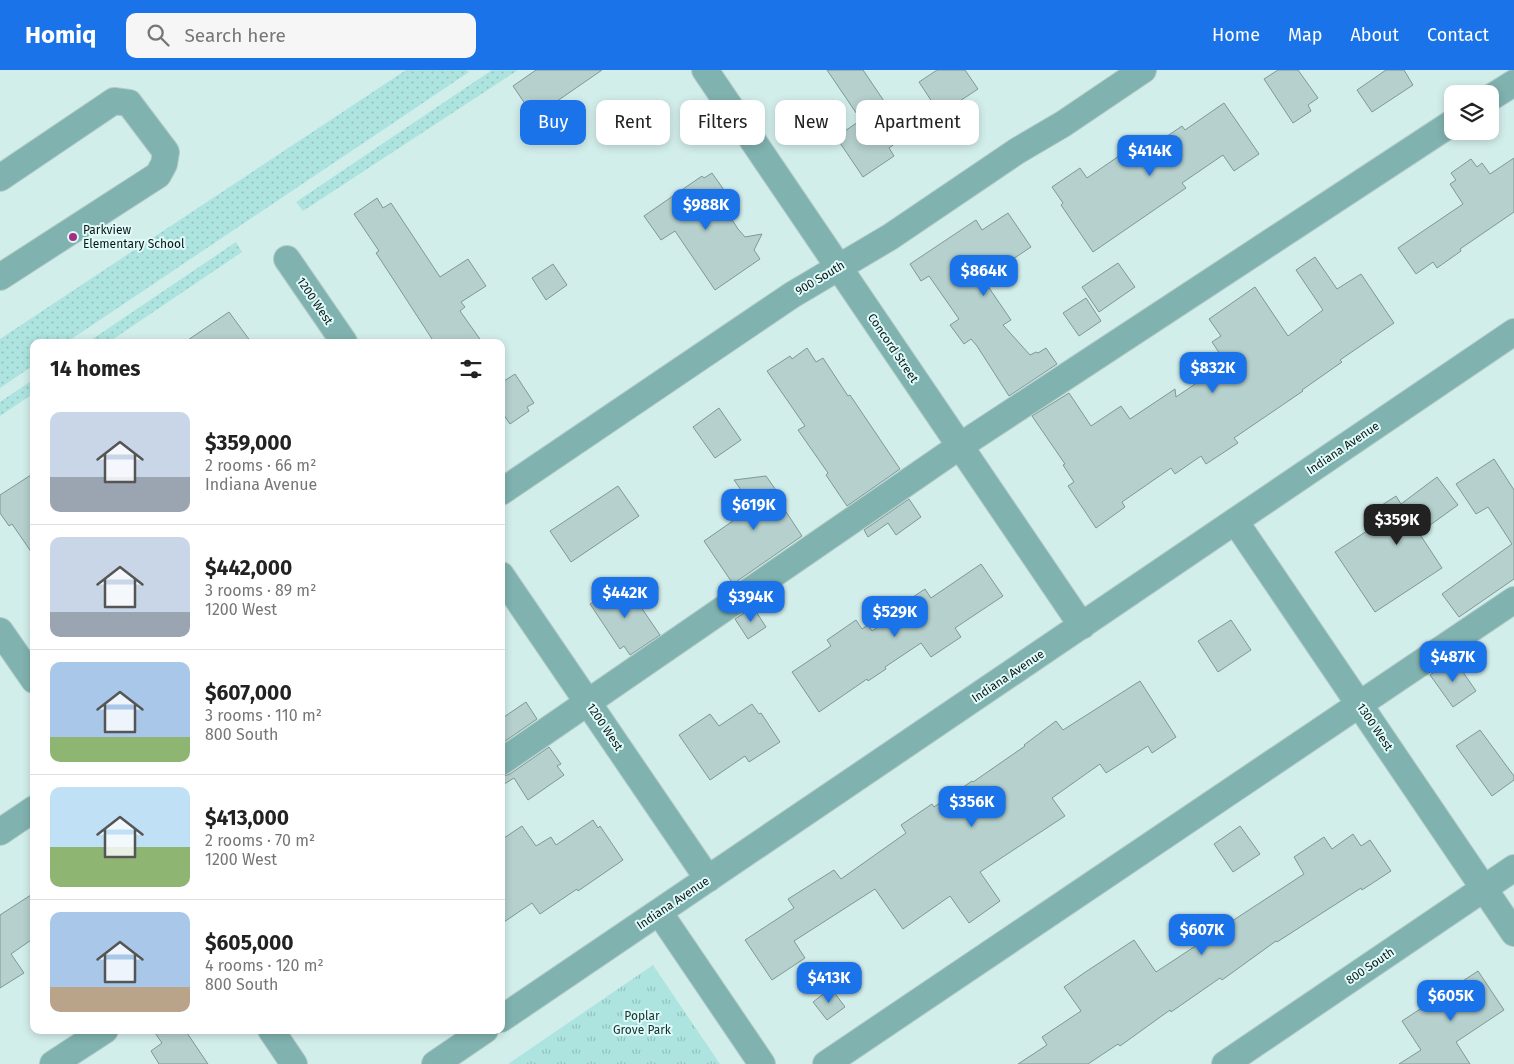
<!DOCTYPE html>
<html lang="en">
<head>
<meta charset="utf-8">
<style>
  body { margin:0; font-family:"Fira Sans",sans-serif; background:#f6f6f6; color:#222; height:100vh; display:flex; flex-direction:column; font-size:19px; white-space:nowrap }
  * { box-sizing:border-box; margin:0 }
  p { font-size:16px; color:#767676 }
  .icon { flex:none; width:28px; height:28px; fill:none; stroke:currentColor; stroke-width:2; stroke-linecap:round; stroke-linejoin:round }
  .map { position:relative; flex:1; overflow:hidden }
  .panel { position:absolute; left:30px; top:269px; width:475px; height:695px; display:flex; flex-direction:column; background:#fff; border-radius:10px; box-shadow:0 2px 8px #0003 }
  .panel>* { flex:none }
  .top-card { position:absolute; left:520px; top:30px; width:475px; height:45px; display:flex; gap:10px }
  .fabs { position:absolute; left:1444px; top:15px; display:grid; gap:10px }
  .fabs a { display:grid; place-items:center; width:55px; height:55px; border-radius:10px; background:#fff; box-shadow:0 2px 8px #0003; font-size:25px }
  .price { position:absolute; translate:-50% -42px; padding:0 11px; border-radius:10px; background:#1a73e8; color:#fff; font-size:16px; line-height:32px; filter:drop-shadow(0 1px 2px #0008) }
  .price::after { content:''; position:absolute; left:50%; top:30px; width:15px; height:11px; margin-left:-8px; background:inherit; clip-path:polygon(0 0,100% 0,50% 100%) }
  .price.selected { background:#222; color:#fff }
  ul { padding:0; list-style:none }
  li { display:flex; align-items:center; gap:15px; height:125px; padding:0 20px }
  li+li { border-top:1px solid #e0e0e0 }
  li span { display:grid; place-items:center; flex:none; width:140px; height:100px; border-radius:10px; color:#555 }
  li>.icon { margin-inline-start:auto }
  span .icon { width:60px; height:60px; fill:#fffc; stroke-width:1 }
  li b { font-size:21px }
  h2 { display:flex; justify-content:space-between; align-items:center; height:60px; padding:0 20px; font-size:21px }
  .chip { padding:0 18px; border-radius:10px; background:#fff; box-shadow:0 2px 8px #0003; font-size:18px; line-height:45px }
  .chip.selected { background:#1a73e8; color:#fff }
  header { display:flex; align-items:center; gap:30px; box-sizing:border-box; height:70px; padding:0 25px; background:#1a73e8; color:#fff }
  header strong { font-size:24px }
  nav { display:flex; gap:28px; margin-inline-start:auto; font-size:18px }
  .search { width:350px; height:45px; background:#f6f6f6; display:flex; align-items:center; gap:12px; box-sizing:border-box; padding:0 18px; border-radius:10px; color:#767676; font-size:19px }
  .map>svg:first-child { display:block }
</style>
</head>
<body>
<header>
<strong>Homiq</strong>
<div class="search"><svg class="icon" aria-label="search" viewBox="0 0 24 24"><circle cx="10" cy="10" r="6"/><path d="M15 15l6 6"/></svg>Search here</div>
<nav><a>Home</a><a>Map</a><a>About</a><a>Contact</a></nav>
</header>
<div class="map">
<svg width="1514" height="994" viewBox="0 0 1514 994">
  <defs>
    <pattern id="grass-dots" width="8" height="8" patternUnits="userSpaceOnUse" patternTransform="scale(1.25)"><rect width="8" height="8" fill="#ade4e0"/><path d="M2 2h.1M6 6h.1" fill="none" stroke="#94c3bf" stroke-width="1.8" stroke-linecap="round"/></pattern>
    <pattern id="park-tufts" width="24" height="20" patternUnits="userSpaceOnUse" patternTransform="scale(1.25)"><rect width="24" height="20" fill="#ade4e0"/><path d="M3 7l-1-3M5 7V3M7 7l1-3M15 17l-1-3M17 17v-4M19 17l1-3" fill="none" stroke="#94c3bf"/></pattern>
  </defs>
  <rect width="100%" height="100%" fill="#d2eeeb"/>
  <path fill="url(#grass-dots)" d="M 406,0 L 466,0 L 469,2 L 67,272 L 34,272 L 34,295 L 0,318 L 0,269 Z
    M 492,0 L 518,0 L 303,141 L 296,132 Z
    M 236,172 L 242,182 L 109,272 L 88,272 Z
    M 34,309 L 34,323 L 0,346 L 0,332 Z"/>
  <path fill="url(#park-tufts)" d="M 653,895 L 720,994 L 508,994 Z"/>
  <path fill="#b5d0cd" stroke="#7e9896" d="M 536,0 L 602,0 L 534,47 L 513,16 Z
    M 827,0 L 863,0 L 907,65 L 889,78 L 894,86 L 863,107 L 836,67 L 861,50 Z
    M 937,0 L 965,0 L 978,19 L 940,44 L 919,12 Z
    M 1278,0 L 1298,0 L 1318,28 L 1308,35 L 1311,41 L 1293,53 L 1264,9 Z
    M 1386,0 L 1404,0 L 1413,15 L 1372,42 L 1357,20 Z
    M 1224,33 L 1259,84 L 1234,101 L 1223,85 L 1182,113 L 1186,118 L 1093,182 L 1061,135 L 1063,133 L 1052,117 L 1080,98 L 1087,108 L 1132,77 L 1138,86 L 1182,56 L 1185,60 Z
    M 1514,88 L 1514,142 L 1460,179 L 1461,181 L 1437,198 L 1433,192 L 1416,204 L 1398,178 L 1463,134 L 1450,114 L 1456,110 L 1451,103 L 1471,89 L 1477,97 L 1482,93 L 1490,104 Z
    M 712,103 L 724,120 L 716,125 L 738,159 L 745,167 L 762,164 L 754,180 L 760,189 L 715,220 L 675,161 L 661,170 L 644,146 L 702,106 L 704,108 Z
    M 377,128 L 383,138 L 391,133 L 440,207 L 468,189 L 486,216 L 461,232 L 465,237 L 460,241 L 482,272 L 434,272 L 384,195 L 376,183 L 379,181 L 354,144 Z
    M 1008,143 L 1031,177 L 983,209 L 1011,250 L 1003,255 L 1030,285 L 1036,282 L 1038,283 L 1046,278 L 1057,294 L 1009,326 L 977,276 L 971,269 L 964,274 L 950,255 L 959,249 L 929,206 L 921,211 L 910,194 L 976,150 L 982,160 Z
    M 1315,187 L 1337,219 L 1361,204 L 1394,253 L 1340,290 L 1342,292 L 1302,320 L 1303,321 L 1234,368 L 1238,373 L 1206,394 L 1201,386 L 1175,404 L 1171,398 L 1122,432 L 1125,437 L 1096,458 L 1068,416 L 1074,412 L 1063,395 L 1065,394 L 1032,346 L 1069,323 L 1091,356 L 1121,336 L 1130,349 L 1175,319 L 1176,327 L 1226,293 L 1212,272 L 1221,266 L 1209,249 L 1255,217 L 1288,266 L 1323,240 L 1296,200 Z
    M 1118,193 L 1135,217 L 1099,242 L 1082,217 Z
    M 553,194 L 567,215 L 546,230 L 532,208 Z
    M 1086,228 L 1101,251 L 1079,266 L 1063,243 Z
    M 229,242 L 251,272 L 185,272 Z
    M 807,278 L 816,292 L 823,288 L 848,326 L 850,325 L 900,399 L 847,436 L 826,405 L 828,403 L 798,360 L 805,356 L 767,301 L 790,286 L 792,289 Z
    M 515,304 L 534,333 L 527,337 L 529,341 L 510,354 L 501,341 L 501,313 Z
    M 719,338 L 741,370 L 715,388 L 693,357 Z
    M 1494,389 L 1514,420 L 1514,509 L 1459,547 L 1442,524 L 1512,474 L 1488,437 L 1476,444 L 1456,414 Z
    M 34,403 L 34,486 L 12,454 L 9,456 L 0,443 L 0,425 Z
    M 766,406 L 778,423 L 775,425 L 802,466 L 733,514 L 704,471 L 753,437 L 734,410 Z
    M 1437,407 L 1458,435 L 1419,463 L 1442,498 L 1375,542 L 1335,482 L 1376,455 L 1368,444 L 1396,426 L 1401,434 Z
    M 618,416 L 639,446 L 571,492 L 550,461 Z
    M 909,429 L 921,447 L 896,465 L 888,453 L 868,467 L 864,460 Z
    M 981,494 L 1003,526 L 955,558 L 961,567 L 931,587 L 921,573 L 885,597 L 886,599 L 868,611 L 867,609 L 819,642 L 792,602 L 831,576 L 827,570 L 856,550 L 862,559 L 868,555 L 872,561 L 910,536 L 907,531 L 925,519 L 931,528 Z
    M 623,511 L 660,565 L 630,585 L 624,576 L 620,579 L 590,534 Z
    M 753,537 L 766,557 L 748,569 L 735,549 Z
    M 1231,550 L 1251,580 L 1218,602 L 1198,571 Z
    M 1454,589 L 1476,621 L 1453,637 L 1430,605 Z
    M 1140,611 L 1176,667 L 1152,683 L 1148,676 L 1106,703 L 1100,694 L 1052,728 L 1065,746 L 980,802 L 1000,831 L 969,853 L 950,826 L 903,859 L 875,819 L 794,871 L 805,888 L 772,910 L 745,870 L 794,838 L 788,829 L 834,800 L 841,809 L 906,763 L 901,755 L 932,734 L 934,737 L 972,711 L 973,712 L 1025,676 L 1024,675 L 1056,651 L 1063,660 Z
    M 526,632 L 537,649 L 501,674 L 501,649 Z
    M 752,634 L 759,644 L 761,643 L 780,672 L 749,692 L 745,686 L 710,710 L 679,665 L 710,644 L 719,656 Z
    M 1480,660 L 1514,706 L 1514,710 L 1492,726 L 1456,676 Z
    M 549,677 L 561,694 L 557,696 L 564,705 L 528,730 L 514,708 L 501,716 L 501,707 L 510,704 Z
    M 593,750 L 598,758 L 600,756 L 623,790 L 578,821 L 577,819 L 540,844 L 532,833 L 501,854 L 501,770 L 522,756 L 536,776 L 551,767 L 556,775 Z
    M 1240,756 L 1260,784 L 1233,802 L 1214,774 Z
    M 1353,764 L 1361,776 L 1370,770 L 1391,801 L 1362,820 L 1361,818 L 1277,872 L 1276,871 L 1222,910 L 1220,908 L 1171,942 L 1170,940 L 1120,976 L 1118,974 L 1088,994 L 1018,994 L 1047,975 L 1042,967 L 1081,941 L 1064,917 L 1084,903 L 1134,870 L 1156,902 L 1197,875 L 1194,871 L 1226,848 L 1229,853 L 1304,804 L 1294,787 L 1324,767 L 1332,779 Z
    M 34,823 L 34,868 L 11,884 L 24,903 L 0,918 L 0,845 Z
    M 1478,901 L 1504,940 L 1456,972 L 1470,994 L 1399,994 L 1421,980 L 1402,951 Z
    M 831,918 L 845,937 L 827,950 L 813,932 Z
    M 153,960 L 185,960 L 208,994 L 159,994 L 151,981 L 162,973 Z"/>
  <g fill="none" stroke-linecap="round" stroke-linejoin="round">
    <defs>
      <path id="minor" d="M 705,0 L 1082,556
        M 1490,28 L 1514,13
        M 0,108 L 114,31 L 129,33 L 166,82 L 164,94 L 158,105 L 0,207
        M 287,189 L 344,272
        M 501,422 L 792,225 L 890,167 L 1017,81 L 1063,54 L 1143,0
        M 1235,451 L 1514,863
        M 501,505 L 708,809
        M 0,561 L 34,610
        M 501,692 L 960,376 L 1452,53
        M 0,762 L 34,739
        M 659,842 L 762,994
        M 501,949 L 1514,262
        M 271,960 L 294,994
        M 53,994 L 105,960
        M 435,994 L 485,960
        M 826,994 L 1514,530
        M 1225,994 L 1514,798"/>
    </defs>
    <use href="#minor" stroke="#b2cbc9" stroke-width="28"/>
    <use href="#minor" stroke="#80b2af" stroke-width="26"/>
  </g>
  <circle fill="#a52e85" stroke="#dffbf9" stroke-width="2" cx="73" cy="167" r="5"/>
  <g text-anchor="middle" stroke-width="4" stroke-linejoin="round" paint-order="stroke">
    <g font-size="12" fill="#0c1616" stroke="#dffbf9" text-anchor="start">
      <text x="83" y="164">Parkview<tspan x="83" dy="14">Elementary School</tspan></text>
    </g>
    <g font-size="12" fill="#0c1616" stroke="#dffbf9">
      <text transform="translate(820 208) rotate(-31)" y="4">900 South</text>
      <text transform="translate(315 231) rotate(56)" y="4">1200 West</text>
      <text transform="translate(893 278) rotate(56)" y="4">Concord Street</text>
      <text transform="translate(1343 378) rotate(-34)" y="4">Indiana Avenue</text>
      <text transform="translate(1008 606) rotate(-34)" y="4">Indiana Avenue</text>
      <text transform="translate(605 657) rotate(56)" y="4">1200 West</text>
      <text transform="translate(1375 657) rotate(56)" y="4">1300 West</text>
      <text transform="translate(673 833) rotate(-34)" y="4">Indiana Avenue</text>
      <text transform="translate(1370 896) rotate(-34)" y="4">800 South</text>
    </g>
    <g font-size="12" fill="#143230" stroke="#dffbf9">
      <text x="642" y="950">Poplar<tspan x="642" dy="14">Grove Park</tspan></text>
    </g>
  </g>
</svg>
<div class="fabs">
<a><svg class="icon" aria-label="layers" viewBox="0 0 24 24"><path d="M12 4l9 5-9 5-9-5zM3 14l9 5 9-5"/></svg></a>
</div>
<b class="price" style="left:1150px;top:107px">$414K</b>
<b class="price" style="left:706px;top:161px">$988K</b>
<b class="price" style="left:984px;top:227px">$864K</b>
<b class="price" style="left:1213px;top:324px">$832K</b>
<b class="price" style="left:754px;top:461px">$619K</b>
<b class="price selected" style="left:1397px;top:476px">$359K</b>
<b class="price" style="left:625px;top:549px">$442K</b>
<b class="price" style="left:751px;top:553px">$394K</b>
<b class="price" style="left:895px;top:568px">$529K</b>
<b class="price" style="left:1453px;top:613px">$487K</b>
<b class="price" style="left:972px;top:758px">$356K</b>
<b class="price" style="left:1202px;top:886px">$607K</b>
<b class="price" style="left:829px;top:934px">$413K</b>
<b class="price" style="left:1451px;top:952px">$605K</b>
<div class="top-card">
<a class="chip selected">Buy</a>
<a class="chip">Rent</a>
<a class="chip">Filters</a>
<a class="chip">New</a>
<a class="chip">Apartment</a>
</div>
<section class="panel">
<h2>14 homes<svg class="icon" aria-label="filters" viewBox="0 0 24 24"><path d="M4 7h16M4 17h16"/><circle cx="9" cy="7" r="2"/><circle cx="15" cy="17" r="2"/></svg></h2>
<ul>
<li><span style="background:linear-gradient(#c9d6e8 65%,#9aa5b1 0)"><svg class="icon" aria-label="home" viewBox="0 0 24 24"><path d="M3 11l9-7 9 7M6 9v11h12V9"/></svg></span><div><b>$359,000</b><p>2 rooms · 66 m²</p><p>Indiana Avenue</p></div></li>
<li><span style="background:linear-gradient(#c9d6e8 75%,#9aa5b1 0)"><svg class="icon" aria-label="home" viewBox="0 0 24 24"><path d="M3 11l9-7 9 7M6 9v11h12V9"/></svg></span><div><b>$442,000</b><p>3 rooms · 89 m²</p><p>1200 West</p></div></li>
<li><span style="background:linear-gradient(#a9c7e8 75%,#8fb573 0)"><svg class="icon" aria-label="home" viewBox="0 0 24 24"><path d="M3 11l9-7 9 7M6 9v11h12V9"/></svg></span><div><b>$607,000</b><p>3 rooms · 110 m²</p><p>800 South</p></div></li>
<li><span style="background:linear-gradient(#bfe0f5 60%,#8fb573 0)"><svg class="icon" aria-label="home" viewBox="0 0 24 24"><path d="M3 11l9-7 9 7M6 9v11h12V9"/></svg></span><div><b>$413,000</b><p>2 rooms · 70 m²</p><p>1200 West</p></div></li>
<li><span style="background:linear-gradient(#a9c7e8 75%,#b9a48a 0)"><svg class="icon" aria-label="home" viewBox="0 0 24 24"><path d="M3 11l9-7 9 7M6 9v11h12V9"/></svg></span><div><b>$605,000</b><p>4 rooms · 120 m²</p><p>800 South</p></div></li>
</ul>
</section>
</div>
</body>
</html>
